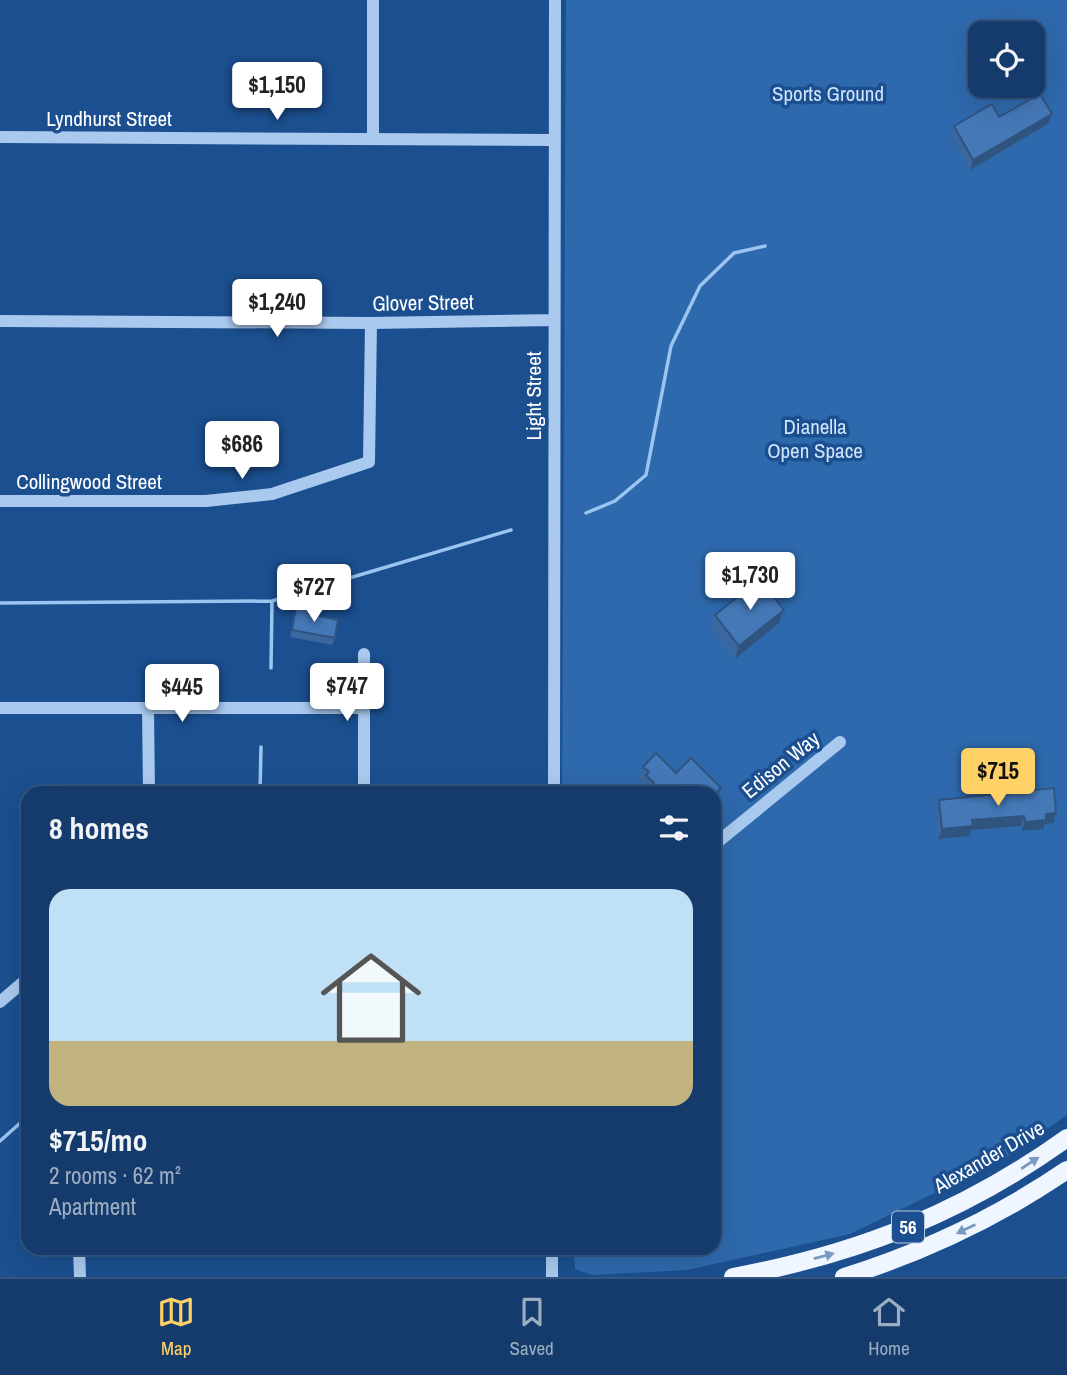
<!DOCTYPE html>
<html lang="en">
<head>
<meta charset="utf-8">
<style>
  body { margin:0; font-family:"Archivo Narrow",sans-serif; background:#214673; color:#f1f3f6; height:100vh; display:flex; flex-direction:column; font-size:26px; white-space:nowrap }
  * { box-sizing:border-box; margin:0 }
  p { font-size:23px; color:#9dadc1 }
  .icon { flex:none; width:38px; height:38px; fill:none; stroke:currentColor; stroke-width:2; stroke-linecap:round; stroke-linejoin:round }
  .map { position:relative; flex:1; overflow:hidden }
  .side { position:absolute; left:21px; top:786px; width:700px; height:469px; display:flex; flex-direction:column; background:#143b6b; border-radius:21px; box-shadow:0 7px 28px #0002,0 0 0 2px #33557e }
  .side>* { flex:none }
  .tools { position:absolute; left:968px; top:21px; display:grid; gap:14px }
  .tools a { display:grid; place-items:center; width:77px; height:77px; border-radius:14px; background:#143b6b; box-shadow:0 7px 28px #0002,0 0 0 2px #33557e; font-size:35px }
  .price { position:absolute; translate:-50% -60px; padding:0 16px; border-radius:7px; background:#fff; color:#222; font-size:23px; line-height:46px; filter:drop-shadow(0 2px 4px #0008) }
  .price::after { content:''; position:absolute; left:50%; top:42px; width:21px; height:16px; margin-left:-10px; background:inherit; clip-path:polygon(0 0,100% 0,50% 100%) }
  .price.selected { background:#ffd166; color:#111 }
  ul { padding:0; list-style:none }
  li { display:grid; align-content:center; gap:14px; height:371px; padding:0 28px }
  li+li { border-top:2px solid #33557e }
  li span { display:grid; place-items:center; height:217px; border-radius:21px; color:#555 }
  li>.icon { margin-inline-start:auto }
  span .icon { width:126px; height:126px; fill:#fffc; stroke-width:1 }
  li b { font-size:30px }
  h2 { display:flex; justify-content:space-between; align-items:center; height:84px; padding:0 28px; font-size:30px }
  .menu { display:flex; justify-content:space-around; align-items:center; height:98px; border-top:2px solid #33557e; background:#143b6b; font-size:19px; color:#9dadc1 }
  .menu a { display:grid; justify-items:center; gap:4px }
  .menu .selected { color:#ffd166 }
  .map>svg:first-child { display:block }
</style>
</head>
<body>
<div class="map">
<svg width="1067" height="1277" viewBox="0 0 1067 1277">
  <rect width="100%" height="100%" fill="#1b4f8f"/>
  <path fill="#2e69ad" fill-rule="evenodd" d="M 566,0 L 1067,0 L 1067,1115 L 1003,1160 L 850,1234 L 687,1270 L 592,1275 L 575,1269 L 574,1248 L 714,1248 L 714,793 L 562,793 ZM 980,33 L 1032,33 L 1032,86 L 980,86 Z"/>
  <g fill="none" stroke-linecap="round" stroke-linejoin="round">
    <path stroke="#9cc4f0" stroke-width="3.5" d="M 586,513 L 615,501 L 646,475 L 671,346 L 700,286 L 734,253 L 765,246
      M 0,603 L 272,601 L 511,530
      M 271,668 L 272,601
      M 260,793 L 261,747
      M 0,1141 L 28,1116"/>
    <path stroke="#a9c9ee" stroke-width="12" d="M 0,137 L 554,140
      M 373,139 L 373,0
      M 0,321 L 371,323 L 553,320
      M 0,501 L 206,501 L 272,494 L 369,462 L 371,323
      M 364,654 L 364,793
      M 0,708 L 363,708
      M 148,708 L 149,793
      M 554,793 L 555,0
      M 714,845 L 840,742
      M 0,1002 L 28,978
      M 79,1248 L 80,1277
      M 552,1277 L 552,1248"/>
    <path stroke="#f0f6ff" stroke-width="18" d="M 733,1277 C 858,1254 964,1212 1067,1138
      M 844,1277 C 924,1252 998,1217 1067,1170"/>
  </g>
  <path fill="#3a679d" d="M 999,117 L 1048,124 L 970,170 L 951,136 L 954,126 Z
    M 296,607 L 309,614 L 335,638 L 332,645 L 290,637 L 294,614 Z
    M 715,615 L 779,623 L 735,659 L 711,628 Z
    M 656,753 L 676,773 L 691,758 L 721,788 L 716,802 L 714,804 L 714,793 L 644,793 L 645,792 L 641,788 L 643,784 L 638,780 L 643,767 Z
    M 939,800 L 1056,813 L 1053,823 L 1045,824 L 1043,829 L 1021,831 L 1021,826 L 971,830 L 969,836 L 938,839 L 935,810 Z"/>
  <path fill="#305480" d="M 1052,114 L 1048,124 L 970,170 L 973,160 Z
    M 784,610 L 779,623 L 735,659 L 739,646 Z
    M 721,788 L 716,802 L 714,804 L 714,796 Z
    M 1056,813 L 1053,823 L 1045,824 L 1043,829 L 1021,831 L 1025,822 L 1046,814 Z
    M 1024,816 L 1021,826 L 971,830 L 969,836 L 938,839 L 942,829 L 972,820 Z"/>
  <path fill="#4478b7" stroke="#305480" stroke-width="2" d="M 1040,94 L 1052,114 L 973,160 L 954,126 L 992,104 L 999,117 Z
    M 760,579 L 784,610 L 739,646 L 715,615 Z
    M 296,607 L 310,609 L 309,614 L 338,620 L 335,638 L 292,630 Z
    M 656,753 L 676,773 L 691,758 L 721,788 L 714,796 L 714,793 L 644,793 L 654,783 L 646,775 L 649,772 L 643,767 Z
    M 1054,788 L 1056,813 L 1046,814 L 1046,820 L 1025,822 L 1024,816 L 972,820 L 973,826 L 942,829 L 939,800 Z"/>
  <defs><path id="oneway-solid" d="M-6-.8H1V-3.2L6.5 0L1 3.2V.8H-6Z" transform="scale(1.75)"/></defs>
  <g fill="#7b9ac1">
    <use href="#oneway-solid" transform="translate(1030 1163) rotate(-33)"/>
    <use href="#oneway-solid" transform="translate(966 1229) rotate(154)"/>
    <use href="#oneway-solid" transform="translate(824 1256) rotate(-15)"/>
  </g>
  <g text-anchor="middle" stroke-width="7" stroke-linejoin="round" paint-order="stroke">
    <rect fill="#1b4f8f" stroke="#bbcadd" stroke-width="2" x="892" y="1211.5" width="32" height="31" rx="5"/>
    <g font-size="19" font-weight="bold" fill="#fff">
      <text x="908" y="1234">56</text>
    </g>
    <g font-size="21" fill="#cfe3fa" stroke="#1b4f8f">
      <text x="828" y="101">Sports Ground</text>
      <text x="815" y="434">Dianella<tspan x="815" dy="24">Open Space</tspan></text>
    </g>
    <g font-size="21" fill="#fff" stroke="#1b4f8f">
      <text x="109" y="126">Lyndhurst Street</text>
      <text transform="translate(423 303) rotate(-1)" y="7">Glover Street</text>
      <text transform="translate(534 396) rotate(-90)" y="7">Light Street</text>
      <text x="89" y="489">Collingwood Street</text>
      <text transform="translate(781 765) rotate(-39)" y="7">Edison Way</text>
      <text transform="translate(989 1157) rotate(-30)" y="7">Alexander Drive</text>
    </g>
  </g>
</svg>
<div class="tools">
<a><svg class="icon" aria-label="locate" viewBox="0 0 24 24"><circle cx="12" cy="12" r="6"/><path d="M12 2v4M12 18v4M2 12h4M18 12h4"/></svg></a>
</div>
<b class="price" style="left:277px;top:122px">$1,150</b>
<b class="price" style="left:277px;top:339px">$1,240</b>
<b class="price" style="left:242px;top:481px">$686</b>
<b class="price" style="left:750px;top:612px">$1,730</b>
<b class="price" style="left:314px;top:624px">$727</b>
<b class="price" style="left:347px;top:723px">$747</b>
<b class="price" style="left:182px;top:724px">$445</b>
<b class="price selected" style="left:998px;top:808px">$715</b>
<section class="side">
<h2>8 homes<svg class="icon" aria-label="filters" viewBox="0 0 24 24"><path d="M4 7h16M4 17h16"/><circle cx="9" cy="7" r="2"/><circle cx="15" cy="17" r="2"/></svg></h2>
<ul>
<li><span style="background:linear-gradient(#bfe0f5 70%,#c2b280 0)"><svg class="icon" aria-label="home" viewBox="0 0 24 24"><path d="M3 11l9-7 9 7M6 9v11h12V9"/></svg></span><div><b>$715/mo</b><p>2 rooms · 62 m²</p><p>Apartment</p></div></li>
</ul>
</section>
</div>
<nav class="menu">
<a class="selected"><svg class="icon" aria-label="map" viewBox="0 0 24 24"><path d="M3 6l6-2 6 2 6-2v14l-6 2-6-2-6 2zM9 4v14M15 6v14"/></svg>Map</a>
<a><svg class="icon" aria-label="saved" viewBox="0 0 24 24"><path d="M7 4h10v16l-5-4-5 4z"/></svg>Saved</a>
<a><svg class="icon" aria-label="home" viewBox="0 0 24 24"><path d="M3 11l9-7 9 7M6 9v11h12V9"/></svg>Home</a>
</nav>
</body>
</html>
